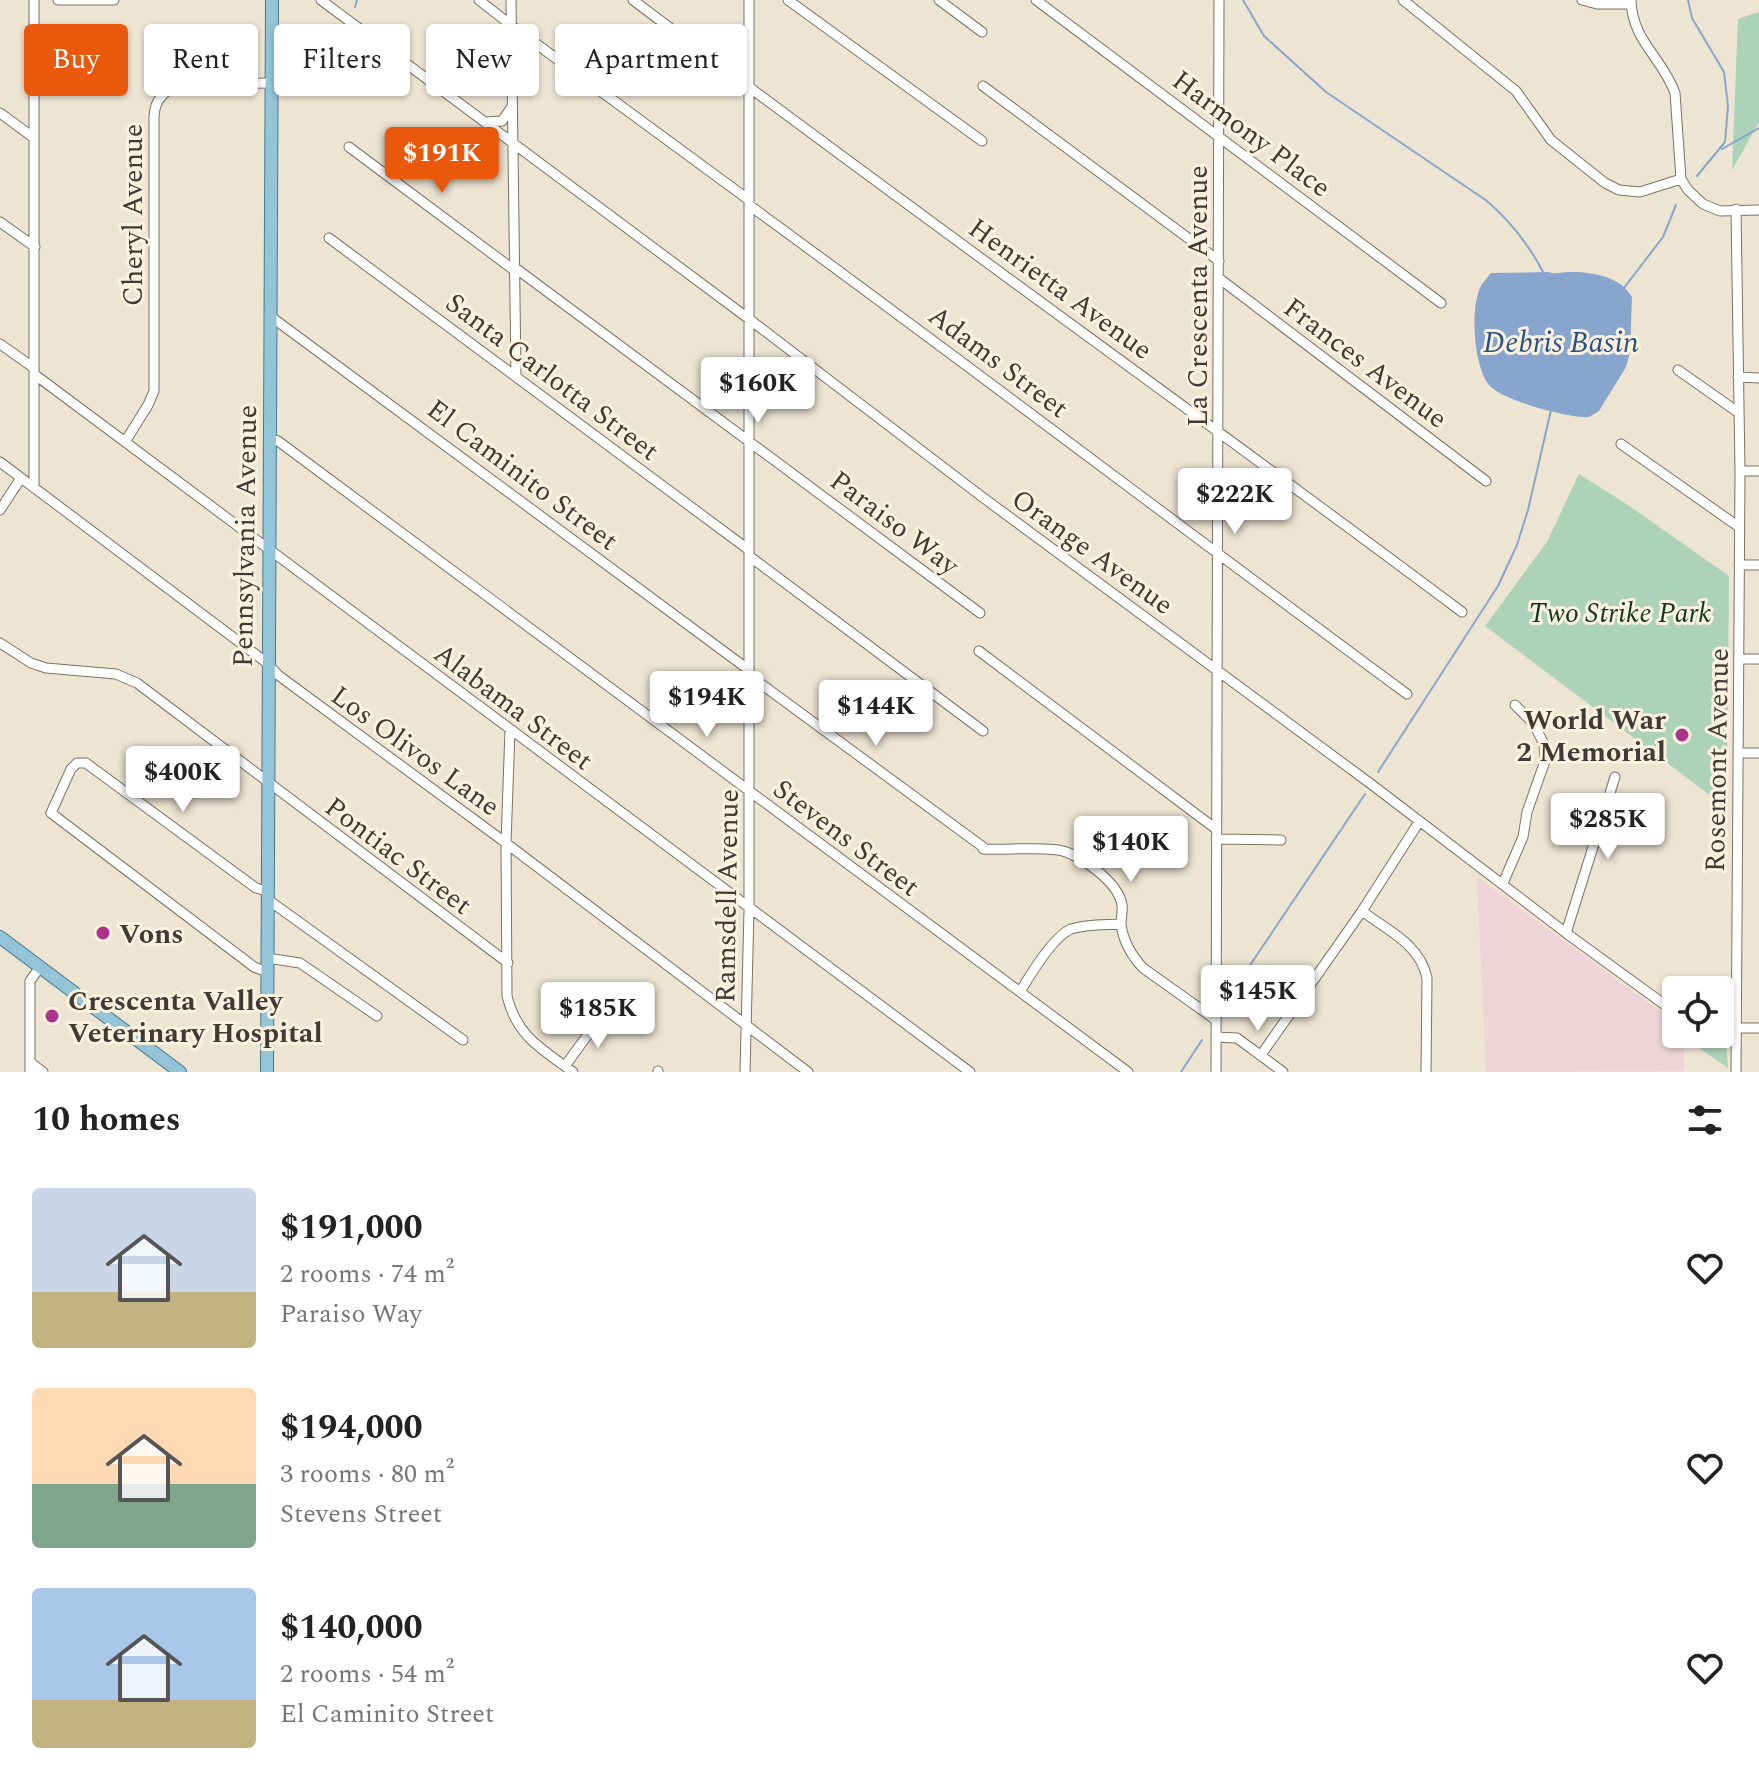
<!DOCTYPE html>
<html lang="en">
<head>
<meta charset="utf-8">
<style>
  body { margin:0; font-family:Spectral,serif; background:#f2f2f2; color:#222; height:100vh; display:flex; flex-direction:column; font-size:30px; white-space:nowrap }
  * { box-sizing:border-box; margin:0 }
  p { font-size:26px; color:#767676 }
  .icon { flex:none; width:44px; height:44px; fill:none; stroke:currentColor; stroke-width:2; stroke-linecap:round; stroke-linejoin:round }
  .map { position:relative; height:1072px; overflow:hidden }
  .details { display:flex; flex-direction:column; background:#fff; flex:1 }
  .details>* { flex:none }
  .banner { position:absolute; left:24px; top:24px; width:800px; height:72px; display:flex; gap:16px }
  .buttons { position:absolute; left:1662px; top:976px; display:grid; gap:16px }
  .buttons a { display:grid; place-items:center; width:72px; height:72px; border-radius:8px; background:#fff; box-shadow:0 2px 6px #0004; font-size:40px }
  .price { position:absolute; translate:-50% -68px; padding:0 18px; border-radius:8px; background:#fff; color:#222; font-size:26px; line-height:52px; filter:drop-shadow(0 2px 4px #0008) }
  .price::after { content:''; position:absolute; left:50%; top:48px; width:24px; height:18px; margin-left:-12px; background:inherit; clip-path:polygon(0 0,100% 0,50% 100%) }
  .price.current { background:#ea580c; color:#fff }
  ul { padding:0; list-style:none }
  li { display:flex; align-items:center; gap:24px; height:200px; padding:0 32px }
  li span { display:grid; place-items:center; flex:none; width:224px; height:160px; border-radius:8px; color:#555 }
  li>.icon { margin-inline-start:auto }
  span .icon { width:96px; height:96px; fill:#fffc; stroke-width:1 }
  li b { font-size:34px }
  h2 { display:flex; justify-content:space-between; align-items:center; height:96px; padding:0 32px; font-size:34px }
  .chip { padding:0 28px; border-radius:8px; background:#fff; box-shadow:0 2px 6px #0004; font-size:28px; line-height:72px }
  .chip.current { background:#ea580c; color:#fff }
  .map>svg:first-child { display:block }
</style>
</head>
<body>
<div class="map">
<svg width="1759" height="1072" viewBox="0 0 1759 1072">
  <rect width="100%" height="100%" fill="#ede4d2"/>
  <path fill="#eed4d8" d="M 1477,877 L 1676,1023 L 1676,1034 L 1684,1034 L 1684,1071 L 1486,1072 Z"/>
  <path fill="#acd2b8" d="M 1759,12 L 1759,122 L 1732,170 L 1738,19 Z
    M 1579,474 L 1628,505 L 1729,576 L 1727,808 L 1485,626 L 1547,542 Z
    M 1695,1034 L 1726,1039 L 1728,1068 L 1695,1045 Z"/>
  <path fill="#88a5cd" d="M 1549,272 C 1556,275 1560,272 1568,272 C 1589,271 1621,276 1632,297 L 1630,352 L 1626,367 L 1599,411 L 1589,417 C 1570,419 1501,400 1489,385 C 1474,366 1470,311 1480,288 C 1482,283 1488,277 1491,273 Z"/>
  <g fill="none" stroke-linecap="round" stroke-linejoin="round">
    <path stroke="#88a5cd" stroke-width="2" d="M 1243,0 L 1264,36 L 1326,92 L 1487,201 C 1510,221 1529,245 1543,272
      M 1688,0 L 1692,18 L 1724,72 L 1728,106 L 1725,142 L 1697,176
      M 355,7 L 357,0
      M 1722,149 L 1759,128
      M 1624,288 L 1663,237 L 1676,205
      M 1378,772 L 1498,586 L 1517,545 L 1528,510 L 1551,410
      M 1226,1001 L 1365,794
      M 1181,1072 L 1202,1040"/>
    <defs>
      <path id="minor" d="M 34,0 L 34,488
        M 58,0 L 114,0
        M 321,0 L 749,319 L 981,496 L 1371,784 L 1566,933 L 1676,1013
        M 479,0 L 512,26 L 749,200
        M 511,0 L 516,375
        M 633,0 C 906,207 1187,406 1462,612
        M 788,0 L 982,141
        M 939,0 L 982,32
        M 1036,0 L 1441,303
        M 1403,0 L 1516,91 L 1551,140 L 1605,183 L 1619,190 L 1640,192 L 1681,179
        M 1582,0 L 1597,4 L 1631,4
        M 1631,0 C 1632,41 1662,57 1675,93 L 1681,179 L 1688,190 L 1703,204 L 1720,211 L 1759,210
        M 983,86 L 1219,261
        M 0,113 L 34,138
        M 486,122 L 502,121 L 511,108
        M 349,147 L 514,270
        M 749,205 C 970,366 1187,532 1407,694
        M 1736,209 L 1740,471 L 1736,1072
        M 0,222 L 35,247
        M 329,238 L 749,550
        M 514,267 L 980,613
        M 1220,279 L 1486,481
        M 270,316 L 749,670
        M 0,344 L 34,368
        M 1678,370 L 1739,413
        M 34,374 L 970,1072
        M 1738,377 L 1759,378
        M 269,438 L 278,441 L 1128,1072
        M 125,442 L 148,405 L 154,391 L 154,116 C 155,98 166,89 182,84 L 271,83
        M 1621,444 L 1739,527
        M 0,462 L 267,663 L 278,675 L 506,843 L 808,1072
        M 1740,471 L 1759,471
        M 0,510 L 21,478
        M 749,556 L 983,731
        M 1739,565 L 1759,565
        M 0,643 L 31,663 L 46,668 L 116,674 L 137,683 L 508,963
        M 979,651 L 1216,829
        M 1740,659 L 1759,659
        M 749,675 L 983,847
        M 510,730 L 506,843 L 507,996 C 517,1037 542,1049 573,1072
        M 1740,753 L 1759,753
        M 1216,839 L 1281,840
        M 983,849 C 1007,850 1034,847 1058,850 C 1079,853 1119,883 1122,905 C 1123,911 1121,917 1121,924 C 1123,941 1131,955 1143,968 L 1216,1020
        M 1503,883 L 1523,837 L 1527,812 L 1545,761 L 1544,744 L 1533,723 L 1515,705
        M 267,891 L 256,888 L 86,763 L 77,763 L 71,769 L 51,813 L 254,967 L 267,972
        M 267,899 L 463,1040
        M 1362,911 C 1388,931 1420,944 1427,978 L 1426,1072
        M 1566,933 L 1615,777
        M 267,958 L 300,963 L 377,1016
        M 1020,992 C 1030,975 1054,936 1071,929 C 1087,924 1105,925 1121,924
        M 1720,1027 L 1759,1028
        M 1216,1037 L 1237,1038 L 1283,1072
        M 1261,1055 L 1362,911 L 1419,822
        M 30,1062 L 43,1072
        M 565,1066 L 589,1033 L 589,1020
        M 30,1072 L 30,981 L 40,967
        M 658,1072 L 658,1071
        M 745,1072 L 749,910 L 749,0
        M 1216,1072 L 1219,0"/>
      <path id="major" d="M 0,937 L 180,1072
        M 267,1072 L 272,0"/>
    </defs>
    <use href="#minor" stroke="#7b7363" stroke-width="11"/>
    <use href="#major" stroke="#477b8c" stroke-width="14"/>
    <use href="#minor" stroke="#fff" stroke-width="9"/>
    <use href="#major" stroke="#93c4d7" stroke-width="12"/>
  </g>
  <g fill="#aa348b" stroke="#fbf1df" stroke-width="3">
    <circle cx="1682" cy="735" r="8"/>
    <circle cx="103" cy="933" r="8"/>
    <circle cx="52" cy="1016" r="8"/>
  </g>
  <g text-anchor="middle" stroke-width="6" stroke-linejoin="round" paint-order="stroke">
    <g font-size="28" fill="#3f3b34" stroke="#fbf1df">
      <text transform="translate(1252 133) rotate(37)" y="10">Harmony Place</text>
      <text transform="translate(132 215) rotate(-90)" y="10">Cheryl Avenue</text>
      <text transform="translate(1061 288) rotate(36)" y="10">Henrietta Avenue</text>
      <text transform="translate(1197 296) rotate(-90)" y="10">La Crescenta Avenue</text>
      <text transform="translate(999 361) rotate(37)" y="10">Adams Street</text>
      <text transform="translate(1366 362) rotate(37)" y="10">Frances Avenue</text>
      <text transform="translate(553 376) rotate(37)" y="10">Santa Carlotta Street</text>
      <text transform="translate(523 474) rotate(37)" y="10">El Caminito Street</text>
      <text transform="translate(895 522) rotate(37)" y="10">Paraiso Way</text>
      <text transform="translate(244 536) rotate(-89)" y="10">Pennsylvania Avenue</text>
      <text transform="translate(1093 551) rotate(36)" y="10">Orange Avenue</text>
      <text transform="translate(514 706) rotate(37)" y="10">Alabama Street</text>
      <text transform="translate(416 750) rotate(36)" y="10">Los Olivos Lane</text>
      <text transform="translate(1716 760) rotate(-89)" y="10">Rosemont Avenue</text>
      <text transform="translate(847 837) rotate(37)" y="10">Stevens Street</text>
      <text transform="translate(399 855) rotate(37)" y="10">Pontiac Street</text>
      <text transform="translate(726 896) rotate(-89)" y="10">Ramsdell Avenue</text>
    </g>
    <g font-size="28" font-style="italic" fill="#113721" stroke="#fbf1df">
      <text x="1620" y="622">Two Strike Park</text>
    </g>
    <g font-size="28" font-weight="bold" fill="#3f3b34" stroke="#fbf1df" text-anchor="start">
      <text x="1666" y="729" text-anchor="end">World War<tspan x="1666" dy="32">2 Memorial</tspan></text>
      <text x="119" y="943">Vons</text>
      <text x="68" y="1010">Crescenta Valley<tspan x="68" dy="32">Veterinary Hospital</tspan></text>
    </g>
    <g font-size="30" font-style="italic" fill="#2a5085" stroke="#fbf1df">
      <text x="1561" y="352">Debris Basin</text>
    </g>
  </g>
</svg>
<div class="buttons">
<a><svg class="icon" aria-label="locate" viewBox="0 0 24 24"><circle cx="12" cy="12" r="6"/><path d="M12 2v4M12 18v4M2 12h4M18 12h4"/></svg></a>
</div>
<b class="price current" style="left:442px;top:195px">$191K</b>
<b class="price" style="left:758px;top:425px">$160K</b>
<b class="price" style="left:1235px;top:536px">$222K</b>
<b class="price" style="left:707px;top:739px">$194K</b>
<b class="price" style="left:876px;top:748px">$144K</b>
<b class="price" style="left:183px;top:814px">$400K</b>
<b class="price" style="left:1608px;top:861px">$285K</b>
<b class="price" style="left:1131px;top:884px">$140K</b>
<b class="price" style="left:1258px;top:1033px">$145K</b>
<b class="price" style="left:598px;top:1050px">$185K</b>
<div class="banner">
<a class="chip current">Buy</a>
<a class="chip">Rent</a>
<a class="chip">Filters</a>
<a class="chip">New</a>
<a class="chip">Apartment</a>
</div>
</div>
<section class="details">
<h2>10 homes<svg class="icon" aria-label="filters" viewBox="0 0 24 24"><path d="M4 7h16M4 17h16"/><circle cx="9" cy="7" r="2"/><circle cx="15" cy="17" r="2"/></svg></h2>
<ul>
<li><span style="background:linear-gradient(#c9d6e8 65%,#c2b280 0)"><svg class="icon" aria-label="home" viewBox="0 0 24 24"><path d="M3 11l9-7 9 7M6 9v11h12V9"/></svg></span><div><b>$191,000</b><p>2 rooms · 74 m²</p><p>Paraiso Way</p></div><svg class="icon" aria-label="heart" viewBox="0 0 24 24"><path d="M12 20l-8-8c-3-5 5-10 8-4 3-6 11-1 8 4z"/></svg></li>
<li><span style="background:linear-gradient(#ffd9b3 60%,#7fa58c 0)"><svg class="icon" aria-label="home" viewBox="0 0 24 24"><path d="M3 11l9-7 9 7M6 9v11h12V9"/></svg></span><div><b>$194,000</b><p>3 rooms · 80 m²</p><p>Stevens Street</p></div><svg class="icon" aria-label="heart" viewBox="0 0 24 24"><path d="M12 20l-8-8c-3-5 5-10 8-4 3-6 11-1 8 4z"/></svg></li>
<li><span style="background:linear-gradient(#a9c7e8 70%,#c2b280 0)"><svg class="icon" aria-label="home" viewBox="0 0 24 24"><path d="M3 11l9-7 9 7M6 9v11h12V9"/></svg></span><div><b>$140,000</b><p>2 rooms · 54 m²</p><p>El Caminito Street</p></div><svg class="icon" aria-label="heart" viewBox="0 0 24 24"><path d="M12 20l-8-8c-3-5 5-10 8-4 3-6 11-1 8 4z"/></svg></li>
</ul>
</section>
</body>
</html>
